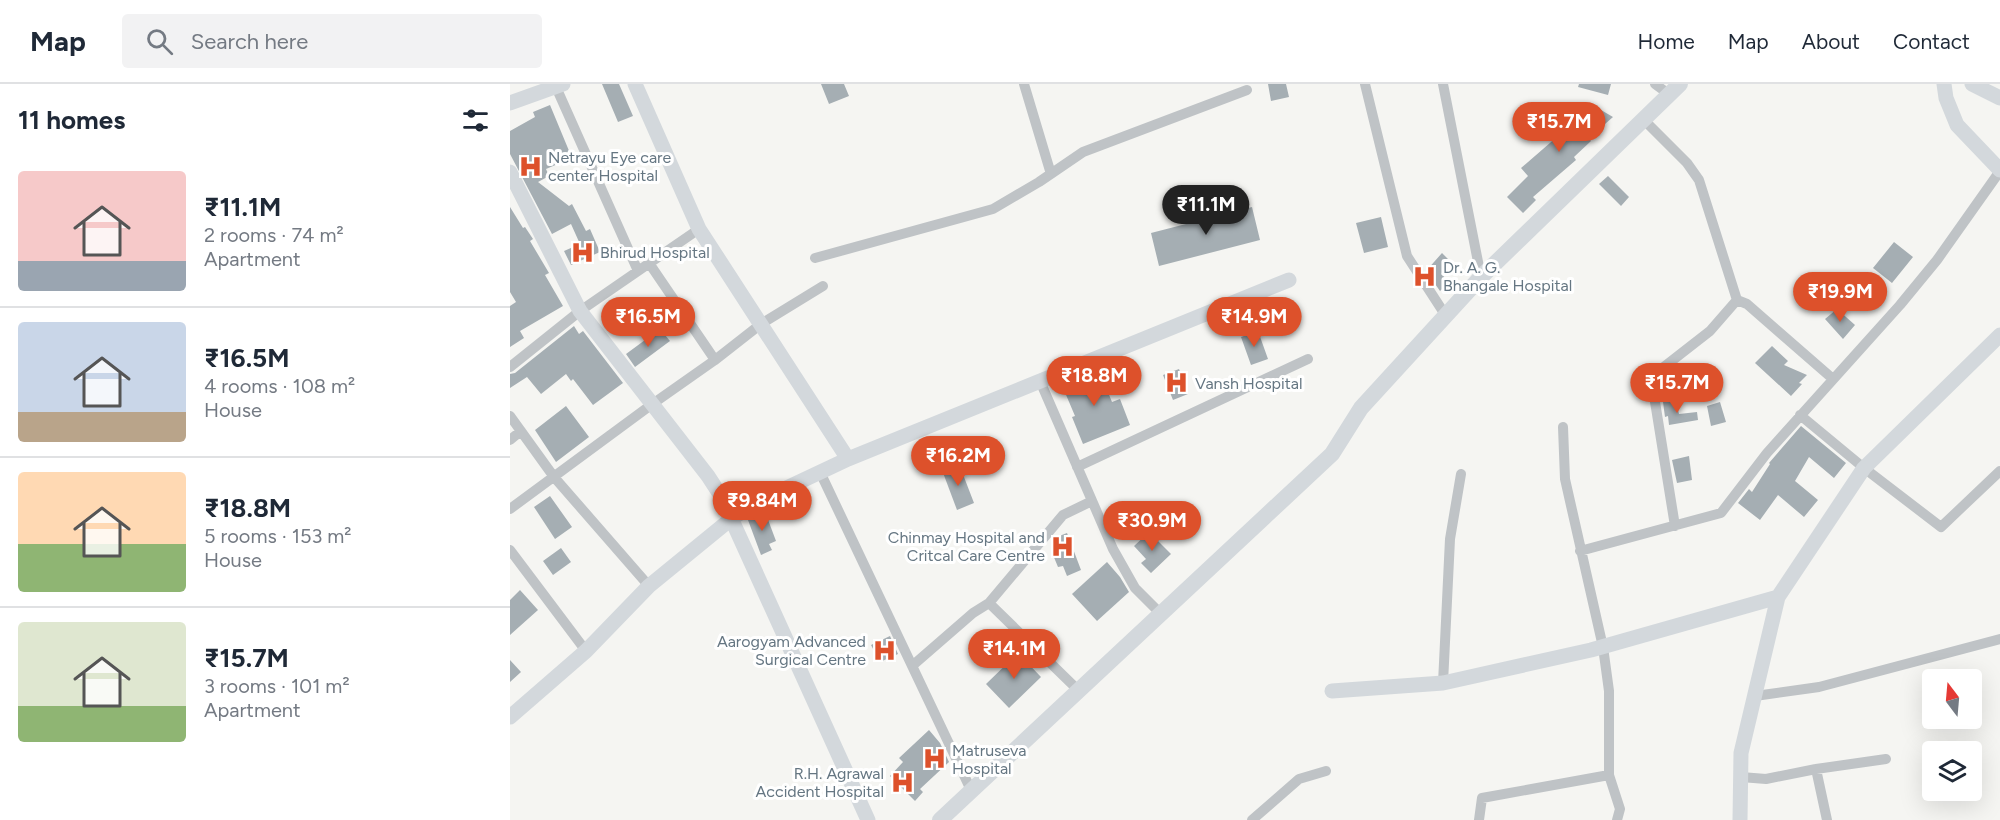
<!DOCTYPE html>
<html lang="en">
<head>
<meta charset="utf-8">
<style>
  body { margin:0; font-family:Figtree,sans-serif; background:#f2f2f3; color:#1f2937; height:100vh; display:flex; flex-direction:column; font-size:22px; white-space:nowrap }
  * { box-sizing:border-box; margin:0 }
  p { font-size:20px; color:#747a83 }
  .icon { flex:none; width:33px; height:33px; fill:none; stroke:currentColor; stroke-width:2; stroke-linecap:round; stroke-linejoin:round }
  .map { position:relative; flex:1; overflow:hidden }
  .panel { display:flex; flex-direction:column; background:#fff; width:510px }
  .panel>* { flex:none }
  .needle { width:39px; rotate:344deg }
  .tools { position:absolute; left:1412px; top:585px; display:grid; gap:12px }
  .tools a { display:grid; place-items:center; width:60px; height:60px; border-radius:6px; background:#fff; box-shadow:0 6px 24px #0002; font-size:30px }
  .price { position:absolute; translate:-50% -51px; padding:0 14px; border-radius:21px; background:#dd512b; color:#fff; font-size:20px; line-height:39px; filter:drop-shadow(0 2px 3px #0008) }
  .price::after { content:''; position:absolute; left:50%; top:36px; width:18px; height:14px; margin-left:-9px; background:inherit; clip-path:polygon(0 0,100% 0,50% 100%) }
  .price.active { background:#222; color:#fff }
  ul { padding:0; list-style:none }
  li { display:flex; align-items:center; gap:18px; height:150px; padding:0 18px }
  li+li { border-top:2px solid #e0e1e3 }
  li span { display:grid; place-items:center; flex:none; width:168px; height:120px; border-radius:6px; color:#555 }
  li>.icon { margin-inline-start:auto }
  span .icon { width:72px; height:72px; fill:#fffc; stroke-width:1 }
  li b { font-size:26px }
  h2 { display:flex; justify-content:space-between; align-items:center; height:72px; padding:0 18px; font-size:26px }
  header { display:flex; align-items:center; gap:36px; box-sizing:border-box; height:84px; padding:0 30px; background:#fff; border-bottom:2px solid #e0e1e3 }
  header strong { font-size:28px }
  nav { display:flex; gap:33px; margin-inline-start:auto; font-size:21px }
  .search { width:420px; height:54px; background:#f2f2f3; display:flex; align-items:center; gap:15px; box-sizing:border-box; padding:0 21px; border-radius:6px; color:#747a83; font-size:22px }
  main { display:flex; flex:1; min-height:0 }
  .map>svg:first-child { display:block }
</style>
</head>
<body>
<header>
<strong>Map</strong>
<div class="search"><svg class="icon" aria-label="search" viewBox="0 0 24 24"><circle cx="10" cy="10" r="6"/><path d="M15 15l6 6"/></svg>Search here</div>
<nav><a>Home</a><a>Map</a><a>About</a><a>Contact</a></nav>
</header>
<main>
<section class="panel">
<h2>11 homes<svg class="icon" aria-label="filters" viewBox="0 0 24 24"><path d="M4 7h16M4 17h16"/><circle cx="9" cy="7" r="2"/><circle cx="15" cy="17" r="2"/></svg></h2>
<ul>
<li><span style="background:linear-gradient(#f6c9c9 75%,#9aa5b1 0)"><svg class="icon" aria-label="home" viewBox="0 0 24 24"><path d="M3 11l9-7 9 7M6 9v11h12V9"/></svg></span><div><b>₹11.1M</b><p>2 rooms · 74 m²</p><p>Apartment</p></div></li>
<li><span style="background:linear-gradient(#c9d6e8 75%,#b9a48a 0)"><svg class="icon" aria-label="home" viewBox="0 0 24 24"><path d="M3 11l9-7 9 7M6 9v11h12V9"/></svg></span><div><b>₹16.5M</b><p>4 rooms · 108 m²</p><p>House</p></div></li>
<li><span style="background:linear-gradient(#ffd9b3 60%,#8fb573 0)"><svg class="icon" aria-label="home" viewBox="0 0 24 24"><path d="M3 11l9-7 9 7M6 9v11h12V9"/></svg></span><div><b>₹18.8M</b><p>5 rooms · 153 m²</p><p>House</p></div></li>
<li><span style="background:linear-gradient(#dfe7d0 70%,#8fb573 0)"><svg class="icon" aria-label="home" viewBox="0 0 24 24"><path d="M3 11l9-7 9 7M6 9v11h12V9"/></svg></span><div><b>₹15.7M</b><p>3 rooms · 101 m²</p><p>Apartment</p></div></li>
</ul>
</section>
<div class="map">
<svg width="1490" height="736" viewBox="0 0 1490 736">
  <rect width="100%" height="100%" fill="#f5f5f2"/>
  <path fill="#a5aeb3" d="M 92,0 L 109,0 L 123,32 L 108,38 Z
    M 311,0 L 334,0 L 339,12 L 319,20 Z
    M 758,0 L 776,0 L 779,13 L 761,17 Z
    M 1069,0 L 1101,0 L 1098,11 L 1068,3 Z
    M 1079,19 L 1103,33 L 1079,54 L 1081,57 L 1064,73 L 1066,76 L 1023,113 L 1026,116 L 1013,129 L 997,113 L 1018,92 L 1011,84 L 1063,39 L 1053,21 Z
    M 40,21 L 62,74 L 36,85 L 39,92 L 28,98 L 59,122 L 62,120 L 76,147 L 80,145 L 90,168 L 61,181 L 54,167 L 70,160 L 61,140 L 42,150 L 0,70 L 0,47 L 25,33 L 23,28 Z
    M 1098,92 L 1119,113 L 1111,122 L 1089,100 Z
    M 0,123 L 13,144 L 15,143 L 23,155 L 20,157 L 39,189 L 35,191 L 53,222 L 10,247 L 14,254 L 0,263 L 0,222 L 6,218 L 0,208 Z
    M 742,123 L 750,156 L 649,182 L 641,149 Z
    M 871,133 L 878,163 L 854,169 L 846,139 Z
    M 1384,158 L 1403,173 L 1382,199 L 1363,184 Z
    M 932,169 L 942,179 L 931,190 L 940,198 L 930,207 L 916,187 Z
    M 1327,225 L 1345,241 L 1333,255 L 1315,235 Z
    M 64,242 L 69,250 L 73,247 L 113,299 L 83,321 L 63,295 L 61,297 L 56,290 L 31,310 L 17,293 L 0,304 L 0,290 L 5,289 Z
    M 150,245 L 160,257 L 125,283 L 116,270 Z
    M 748,247 L 758,275 L 741,281 L 731,253 Z
    M 1262,262 L 1278,277 L 1274,281 L 1297,291 L 1289,299 L 1292,300 L 1281,312 L 1245,279 Z
    M 588,284 L 602,318 L 610,315 L 620,341 L 573,360 L 562,333 L 565,332 L 551,299 Z
    M 669,285 L 678,310 L 663,316 L 653,291 Z
    M 1166,316 L 1169,330 L 1187,328 L 1188,336 L 1159,341 L 1158,332 L 1155,333 L 1153,318 Z
    M 1210,318 L 1216,338 L 1201,342 L 1197,322 Z
    M 56,322 L 79,353 L 46,378 L 25,346 Z
    M 1291,342 L 1336,379 L 1324,394 L 1299,373 L 1285,397 L 1308,416 L 1294,433 L 1268,411 L 1250,436 L 1228,419 L 1239,405 L 1242,408 L 1260,380 L 1259,379 Z
    M 1179,372 L 1182,396 L 1167,399 L 1162,376 Z
    M 449,380 L 464,419 L 447,426 L 432,386 Z
    M 40,412 L 62,443 L 45,455 L 24,423 Z
    M 254,425 L 266,457 L 259,460 L 262,466 L 251,471 L 238,436 Z
    M 639,448 L 661,470 L 641,489 L 631,479 L 636,475 L 624,462 Z
    M 557,449 L 571,486 L 557,492 L 553,482 L 548,483 L 543,471 L 547,469 L 542,458 L 545,456 L 544,454 Z
    M 51,464 L 61,478 L 43,491 L 33,477 Z
    M 597,478 L 610,493 L 619,508 L 587,537 L 562,510 Z
    M 10,506 L 28,526 L 0,551 L 0,516 Z
    M 380,552 L 388,570 L 370,578 L 361,561 Z
    M 508,569 L 531,593 L 499,624 L 476,600 Z
    M 0,576 L 11,588 L 0,598 Z
    M 419,646 L 430,659 L 439,678 L 410,705 L 413,708 L 405,717 L 380,692 L 393,678 L 389,674 Z"/>
  <g fill="none" stroke-linecap="round" stroke-linejoin="round">
    <path stroke="#bfc3c6" stroke-width="10" d="M 514,0 L 541,90
      M 855,0 L 897,172 L 936,232
      M 933,0 L 971,193
      M 1145,0 L 1160,11
      M 46,3 L 128,187
      M 1134,36 L 1177,79 L 1189,96 L 1227,216 L 1237,220 L 1323,295
      M 305,174 L 483,125 L 529,98 L 573,68 L 737,6
      M 139,179 L 205,276
      M 0,283 L 70,227 L 189,145
      M 530,297 L 603,465 L 625,504 L 650,529
      M 1290,331 L 1354,384 L 1431,443 L 1490,387
      M 0,332 L 44,393 L 139,502
      M 1053,343 L 1055,395 L 1093,563 L 1099,607 L 1099,691 L 1110,725 L 1107,736
      M 0,356 L 11,347
      M 567,383 L 798,275
      M 310,388 L 461,706
      M 0,425 L 141,321 L 205,276 L 251,240 L 313,202
      M 1165,442 L 1141,293 L 1200,247 L 1227,216
      M 0,466 L 76,567
      M 1070,467 L 1211,429 L 1257,369 L 1390,221 L 1427,176 L 1490,87
      M 479,519 L 568,606
      M 402,582 L 463,529 L 479,519 L 553,431 L 582,417
      M 933,599 L 940,455 L 951,390
      M 1245,612 L 1309,603 L 1490,555
      M 1306,685 L 1317,736
      M 1231,693 L 1256,695 L 1306,685 L 1376,675
      M 742,736 L 789,695 L 816,687
      M 969,736 L 972,714 L 1099,691"/>
    <path stroke="#d3d8dc" stroke-width="15" d="M 125,0 L 189,145 L 338,375
      M 1434,0 L 1436,14 L 1447,41 L 1490,86
      M 1462,0 L 1490,14
      M 0,19 L 53,0
      M 0,88 L 70,227 L 198,392 L 211,412 L 358,736
      M 822,607 L 933,599 L 1081,566 L 1268,513
      M 0,633 L 76,567 L 139,502 L 221,435 L 249,417 L 338,375 L 779,196
      M 1230,736 L 1231,669 L 1268,513 L 1354,384 L 1490,251"/>
    <path stroke="#d3d8dc" stroke-width="16" d="M 430,736 L 822,370 L 851,324 L 971,193 L 1170,0"/>
  </g>
  <defs>
    <symbol id="hospital-bare" viewBox="-9 -9 18 18"><path d="M-5-5h3v3.5h4V-5h3V5h-3V1.5h-4V5h-3Z" fill="#dd512b" stroke="#fff" stroke-width="2.5" paint-order="stroke"/></symbol>
  </defs>
  <g fill-rule="evenodd">
    <use href="#hospital-bare" x="4" y="66" width="33" height="33"/>
    <use href="#hospital-bare" x="56" y="152" width="33" height="33"/>
    <use href="#hospital-bare" x="898" y="176" width="33" height="33"/>
    <use href="#hospital-bare" x="650" y="282" width="33" height="33"/>
    <use href="#hospital-bare" x="536" y="446" width="33" height="33"/>
    <use href="#hospital-bare" x="358" y="550" width="33" height="33"/>
    <use href="#hospital-bare" x="408" y="658" width="33" height="33"/>
    <use href="#hospital-bare" x="376" y="682" width="33" height="33"/>
  </g>
  <g text-anchor="middle" stroke-width="6" stroke-linejoin="round" paint-order="stroke">
    <g font-size="16" fill="#657682" stroke="#fff" text-anchor="start">
      <text x="38" y="79">Netrayu Eye care<tspan x="38" dy="18">center Hospital</tspan></text>
      <text x="90" y="174">Bhirud Hospital</text>
      <text x="933" y="189">Dr. A. G.<tspan x="933" dy="18">Bhangale Hospital</tspan></text>
      <text x="685" y="305">Vansh Hospital</text>
      <text x="535" y="459" text-anchor="end">Chinmay Hospital and<tspan x="535" dy="18">Critcal Care Centre</tspan></text>
      <text x="356" y="563" text-anchor="end">Aarogyam Advanced<tspan x="356" dy="18">Surgical Centre</tspan></text>
      <text x="442" y="672">Matruseva<tspan x="442" dy="18">Hospital</tspan></text>
      <text x="374" y="695" text-anchor="end">R.H. Agrawal<tspan x="374" dy="18">Accident Hospital</tspan></text>
    </g>
  </g>
</svg>
<div class="tools">
<a><svg class="needle" viewBox="-14 -14 28 28"><path d="M0-13l5 13h-10z" fill="#e53935"/><path d="M0 13l5-13h-10z" fill="#747a83"/></svg></a>
<a><svg class="icon" aria-label="layers" viewBox="0 0 24 24"><path d="M12 4l9 5-9 5-9-5zM3 14l9 5 9-5"/></svg></a>
</div>
<b class="price" style="left:1049px;top:69px">₹15.7M</b>
<b class="price active" style="left:696px;top:152px">₹11.1M</b>
<b class="price" style="left:1330px;top:239px">₹19.9M</b>
<b class="price" style="left:138px;top:264px">₹16.5M</b>
<b class="price" style="left:744px;top:264px">₹14.9M</b>
<b class="price" style="left:584px;top:323px">₹18.8M</b>
<b class="price" style="left:1167px;top:330px">₹15.7M</b>
<b class="price" style="left:448px;top:403px">₹16.2M</b>
<b class="price" style="left:252px;top:448px">₹9.84M</b>
<b class="price" style="left:642px;top:468px">₹30.9M</b>
<b class="price" style="left:504px;top:596px">₹14.1M</b>
</div>
</main>
</body>
</html>
